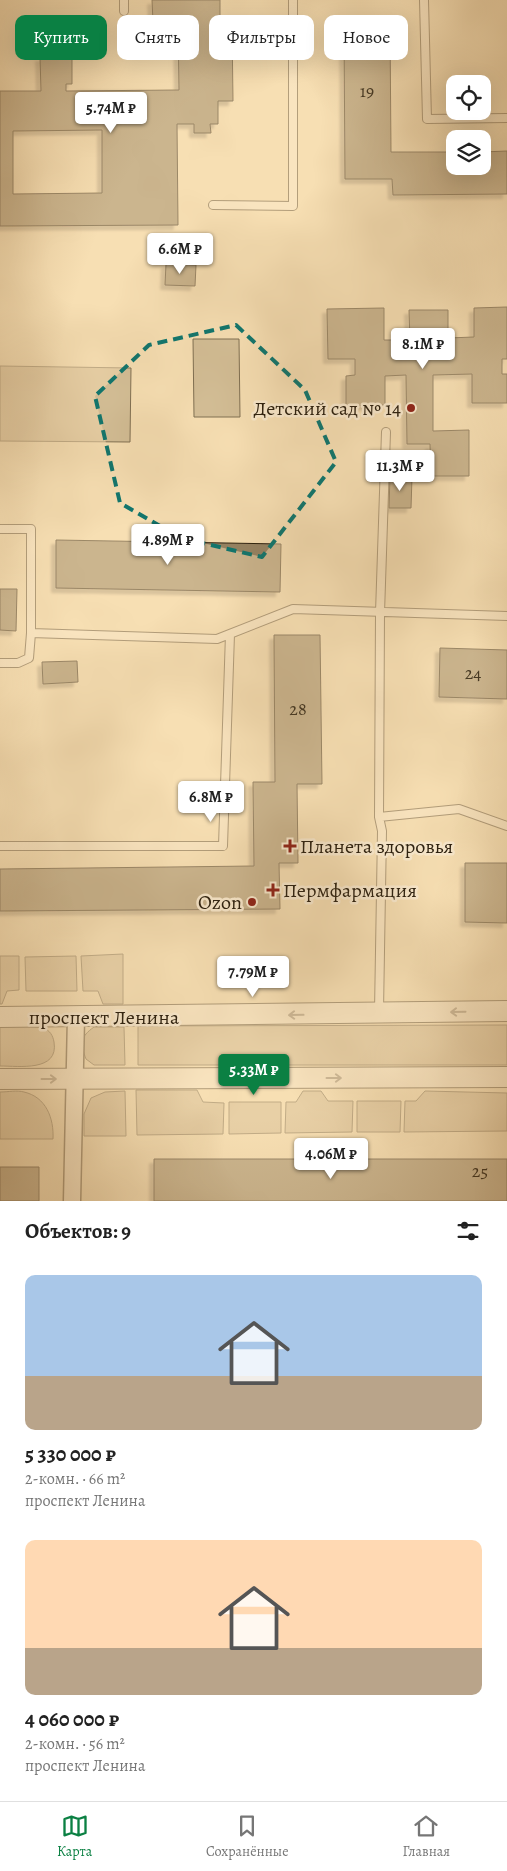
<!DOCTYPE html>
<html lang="ru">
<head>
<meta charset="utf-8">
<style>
  body { margin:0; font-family:Alegreya,serif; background:#f2f2f2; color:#222; height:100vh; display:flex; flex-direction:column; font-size:19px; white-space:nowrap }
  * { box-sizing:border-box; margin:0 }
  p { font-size:16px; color:#767676 }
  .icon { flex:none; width:28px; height:28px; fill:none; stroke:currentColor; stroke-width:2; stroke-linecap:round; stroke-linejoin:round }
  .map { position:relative; height:1201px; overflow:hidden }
  .side { display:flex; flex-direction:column; background:#fff; flex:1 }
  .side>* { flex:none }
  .hud { position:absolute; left:15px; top:15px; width:478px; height:45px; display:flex; gap:10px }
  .buttons { position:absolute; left:446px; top:75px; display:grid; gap:10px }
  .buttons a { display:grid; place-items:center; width:45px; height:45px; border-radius:10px; background:#fff; box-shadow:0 5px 20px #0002; font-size:25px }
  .price { position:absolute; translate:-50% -42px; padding:0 11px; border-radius:5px; background:#fff; color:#222; font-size:16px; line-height:32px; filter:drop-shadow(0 1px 2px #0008) }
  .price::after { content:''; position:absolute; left:50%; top:30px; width:15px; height:11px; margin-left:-8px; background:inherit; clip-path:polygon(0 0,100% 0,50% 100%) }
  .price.current { background:#0b8043; color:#fff }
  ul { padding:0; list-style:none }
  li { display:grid; align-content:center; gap:10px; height:265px; padding:0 25px }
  li span { display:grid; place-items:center; height:155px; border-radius:10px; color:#555 }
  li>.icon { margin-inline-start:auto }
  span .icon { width:90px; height:90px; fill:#fffc; stroke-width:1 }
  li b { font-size:21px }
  h2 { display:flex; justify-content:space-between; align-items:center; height:60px; padding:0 25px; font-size:21px }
  .tag { padding:0 18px; border-radius:10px; background:#fff; box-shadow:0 5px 20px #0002; font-size:18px; line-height:45px }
  .tag.current { background:#0b8043; color:#fff }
  .dock { display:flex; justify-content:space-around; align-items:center; height:70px; border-top:1px solid #e0e0e0; background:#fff; font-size:14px; color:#767676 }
  .dock a { display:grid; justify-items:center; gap:2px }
  .dock .current { color:#0b8043 }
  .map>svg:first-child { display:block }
</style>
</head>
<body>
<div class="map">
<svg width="507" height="1201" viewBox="0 0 507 1201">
  <defs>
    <filter id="shadow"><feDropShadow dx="-4.5" dy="4.5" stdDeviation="1" flood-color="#0004"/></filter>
  </defs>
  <rect width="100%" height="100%" fill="#f7dfb3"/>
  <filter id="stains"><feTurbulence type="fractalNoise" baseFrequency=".004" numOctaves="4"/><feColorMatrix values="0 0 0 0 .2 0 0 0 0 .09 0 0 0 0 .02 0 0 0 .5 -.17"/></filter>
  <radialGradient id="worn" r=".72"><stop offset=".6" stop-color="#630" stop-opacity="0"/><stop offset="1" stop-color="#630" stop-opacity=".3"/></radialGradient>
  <path fill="#d4bf97" stroke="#807053" d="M 193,339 L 239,339 L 240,417 L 194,417 Z
    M 0,366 L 131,368 L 130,442 L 0,441 Z
    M 123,954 L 123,1004 L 103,1004 L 98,991 L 83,991 L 81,956 Z
    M 0,956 L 19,956 L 19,990 L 7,991 L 2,1004 L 0,1004 Z
    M 76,956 L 77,991 L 26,991 L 25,957 Z
    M 507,1025 L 507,1065 L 138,1065 L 138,1026 Z
    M 0,1027 C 13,1027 30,1025 43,1028 C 50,1030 53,1036 54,1042 C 59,1072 19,1066 0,1066 Z
    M 94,1027 L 124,1027 L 125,1065 L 94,1065 L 86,1059 C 80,1043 80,1037 94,1027 Z
    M 136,1090 L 197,1090 L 203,1102 L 224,1103 L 223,1134 L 137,1135 Z
    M 125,1091 L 126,1136 L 84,1136 L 84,1114 L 91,1098 L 105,1092 Z
    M 303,1091 L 321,1091 L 328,1101 L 353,1101 L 352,1132 L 285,1133 L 286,1102 L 296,1102 Z
    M 425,1091 L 507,1093 L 507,1131 L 404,1132 L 405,1101 L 416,1101 Z
    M 0,1092 C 8,1092 17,1090 24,1092 C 46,1097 54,1118 53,1139 L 0,1139 Z
    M 357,1101 L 401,1101 L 400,1132 L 357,1132 Z
    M 229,1102 L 281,1102 L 281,1133 L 229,1134 Z"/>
  <path fill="#968364" stroke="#2c200f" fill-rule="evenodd" filter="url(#shadow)" d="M 152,0 L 220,0 L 220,26 L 232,26 L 233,101 L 218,101 L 218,124 L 210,124 L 211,133 L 194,133 L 194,124 L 177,124 L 178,225 L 0,226 L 0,91 L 41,91 L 40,57 L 72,57 L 72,84 L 66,84 L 66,91 L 179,90 L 178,22 L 153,22 ZM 102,130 L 102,193 L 13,194 L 13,131 Z
    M 344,30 L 390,30 L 391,152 L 455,152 L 455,166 L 482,166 L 482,152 L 507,151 L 507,194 L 393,195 L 392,179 L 345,179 Z
    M 166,264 L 196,265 L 195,286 L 165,285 Z
    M 507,307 L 507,359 L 502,359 L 502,374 L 507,374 L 507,403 L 472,403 L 472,374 L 433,375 L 433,431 L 469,430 L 469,476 L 431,476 L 430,444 L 407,444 L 406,375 L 385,376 L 385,405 L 346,406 L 346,376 L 355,375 L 355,359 L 328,359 L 327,309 L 384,308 L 384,340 L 410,340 L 409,310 L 448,310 L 448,338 L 474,337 L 474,308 Z
    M 390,476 L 412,477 L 411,508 L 389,508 Z
    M 56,540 L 281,544 L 280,592 L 56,588 Z
    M 0,589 L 17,589 L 16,631 L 0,630 Z
    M 274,635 L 320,635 L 322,784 L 297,784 L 298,863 L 279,863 L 280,909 L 0,911 L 0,869 L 254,866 L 253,782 L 275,782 Z
    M 440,648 L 507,650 L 507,699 L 439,697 Z
    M 77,661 L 78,682 L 43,684 L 42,662 Z
    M 465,863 L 507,863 L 507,923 L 465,922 Z
    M 154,1159 L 507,1159 L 507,1201 L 154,1201 Z
    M 0,1167 L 39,1167 L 39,1201 L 0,1201 Z"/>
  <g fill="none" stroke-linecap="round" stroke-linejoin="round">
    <defs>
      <path id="service" d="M 424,0 L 427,119 L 507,118
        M 124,11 L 124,0
        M 213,205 L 293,206 L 293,0
        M 0,529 L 31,529 L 31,633 L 217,639 L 293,609 L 507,616
        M 0,663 L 18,663 L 29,658 L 31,633
        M 379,817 L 459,809 L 507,826
        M 0,846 L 223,846 L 230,634
        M 379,1011 L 382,831 L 379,817 L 380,613 L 386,432"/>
      <path id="minor" d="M 72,1201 L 76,1017"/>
      <path id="tertiary" d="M 0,1017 L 507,1011
        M 0,1079 L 507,1077"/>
    </defs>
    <use href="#service" stroke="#5f5038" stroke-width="10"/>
    <use href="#minor" stroke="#5f5038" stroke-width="19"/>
    <use href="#tertiary" stroke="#5f5038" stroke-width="22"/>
    <use href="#service" stroke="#faeace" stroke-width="8"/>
    <use href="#minor" stroke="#faeace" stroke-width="16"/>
    <use href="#tertiary" stroke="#faeace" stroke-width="20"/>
  </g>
  <defs><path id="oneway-shaft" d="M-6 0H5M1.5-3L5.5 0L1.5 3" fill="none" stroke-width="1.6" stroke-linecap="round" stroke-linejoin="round" transform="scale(1.25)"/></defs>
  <g stroke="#9d8f78">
    <use href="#oneway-shaft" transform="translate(458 1012) rotate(179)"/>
    <use href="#oneway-shaft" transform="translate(296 1015) rotate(179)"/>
    <use href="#oneway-shaft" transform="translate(334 1078)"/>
    <use href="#oneway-shaft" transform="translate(49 1079)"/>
  </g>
  <path d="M0 0H507V1201H0ZM 236,325 L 305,390 L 336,462 L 262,557 L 181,538 L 120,503 L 95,396 L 149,345 Z" fill="#f7dfb3" fill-opacity=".55" fill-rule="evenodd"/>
  <path fill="none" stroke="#0f766e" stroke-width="4" stroke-dasharray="10 6" stroke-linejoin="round" d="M 236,325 L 305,390 L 336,462 L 262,557 L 181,538 L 120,503 L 95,396 L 149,345 Z"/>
  <g fill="#8f2418" stroke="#faeace" stroke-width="2">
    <circle cx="411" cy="408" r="5"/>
    <path d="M287.5 838.5h5v5h5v5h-5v5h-5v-5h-5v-5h5z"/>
    <path d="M270.5 882.5h5v5h5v5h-5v5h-5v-5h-5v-5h5z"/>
    <circle cx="252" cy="902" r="5"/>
  </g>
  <g text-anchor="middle" stroke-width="5" stroke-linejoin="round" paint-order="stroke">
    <g font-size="18" fill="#463924">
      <text x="367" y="97">19</text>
      <text x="473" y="679">24</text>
      <text x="298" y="715">28</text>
      <text x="480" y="1177">25</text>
    </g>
    <g font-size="20" fill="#2c200f" stroke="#faeace" text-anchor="end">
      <text x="401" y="415">Детский сад № 14</text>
      <text x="300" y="853" text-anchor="start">Планета здоровья</text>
      <text x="283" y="897" text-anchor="start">Пермфармация</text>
      <text x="242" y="909">Ozon</text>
    </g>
    <g font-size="20" fill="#2c200f" stroke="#faeace">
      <text x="104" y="1024">проспект Ленина</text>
    </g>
  </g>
  <rect width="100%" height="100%" filter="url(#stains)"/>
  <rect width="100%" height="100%" fill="url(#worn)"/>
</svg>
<div class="buttons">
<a><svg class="icon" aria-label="locate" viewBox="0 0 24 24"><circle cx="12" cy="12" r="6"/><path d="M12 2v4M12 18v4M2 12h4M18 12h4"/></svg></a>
<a><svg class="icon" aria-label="layers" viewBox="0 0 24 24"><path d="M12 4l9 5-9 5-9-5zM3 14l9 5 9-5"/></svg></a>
</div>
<b class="price" style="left:111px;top:134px">5.74M ₽</b>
<b class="price" style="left:180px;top:275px">6.6M ₽</b>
<b class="price" style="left:423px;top:370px">8.1M ₽</b>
<b class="price" style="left:400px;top:492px">11.3M ₽</b>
<b class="price" style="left:168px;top:566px">4.89M ₽</b>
<b class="price" style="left:211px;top:823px">6.8M ₽</b>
<b class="price" style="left:253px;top:998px">7.79M ₽</b>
<b class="price current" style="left:254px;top:1096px">5.33M ₽</b>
<b class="price" style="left:331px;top:1180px">4.06M ₽</b>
<div class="hud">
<a class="tag current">Купить</a>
<a class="tag">Снять</a>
<a class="tag">Фильтры</a>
<a class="tag">Новое</a>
</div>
</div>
<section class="side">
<h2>Объектов: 9<svg class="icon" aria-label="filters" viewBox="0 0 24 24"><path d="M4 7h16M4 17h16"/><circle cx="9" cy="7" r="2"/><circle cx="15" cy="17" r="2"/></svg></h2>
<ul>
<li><span style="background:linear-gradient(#a9c7e8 65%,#b9a48a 0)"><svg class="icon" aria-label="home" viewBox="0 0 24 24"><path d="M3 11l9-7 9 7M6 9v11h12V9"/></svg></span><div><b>5 330 000 ₽</b><p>2-комн. · 66 m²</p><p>проспект Ленина</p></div></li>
<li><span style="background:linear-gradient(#ffd9b3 70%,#b9a48a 0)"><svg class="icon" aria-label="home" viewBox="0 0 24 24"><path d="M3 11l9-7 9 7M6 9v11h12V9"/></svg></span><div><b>4 060 000 ₽</b><p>2-комн. · 56 m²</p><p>проспект Ленина</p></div></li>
</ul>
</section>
<nav class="dock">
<a class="current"><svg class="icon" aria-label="map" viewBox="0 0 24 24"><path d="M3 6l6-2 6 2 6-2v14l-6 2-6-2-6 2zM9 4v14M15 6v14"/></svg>Карта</a>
<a><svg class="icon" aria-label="saved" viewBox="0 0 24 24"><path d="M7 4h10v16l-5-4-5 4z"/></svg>Сохранённые</a>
<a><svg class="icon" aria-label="home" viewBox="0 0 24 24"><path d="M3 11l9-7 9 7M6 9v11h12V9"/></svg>Главная</a>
</nav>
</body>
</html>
